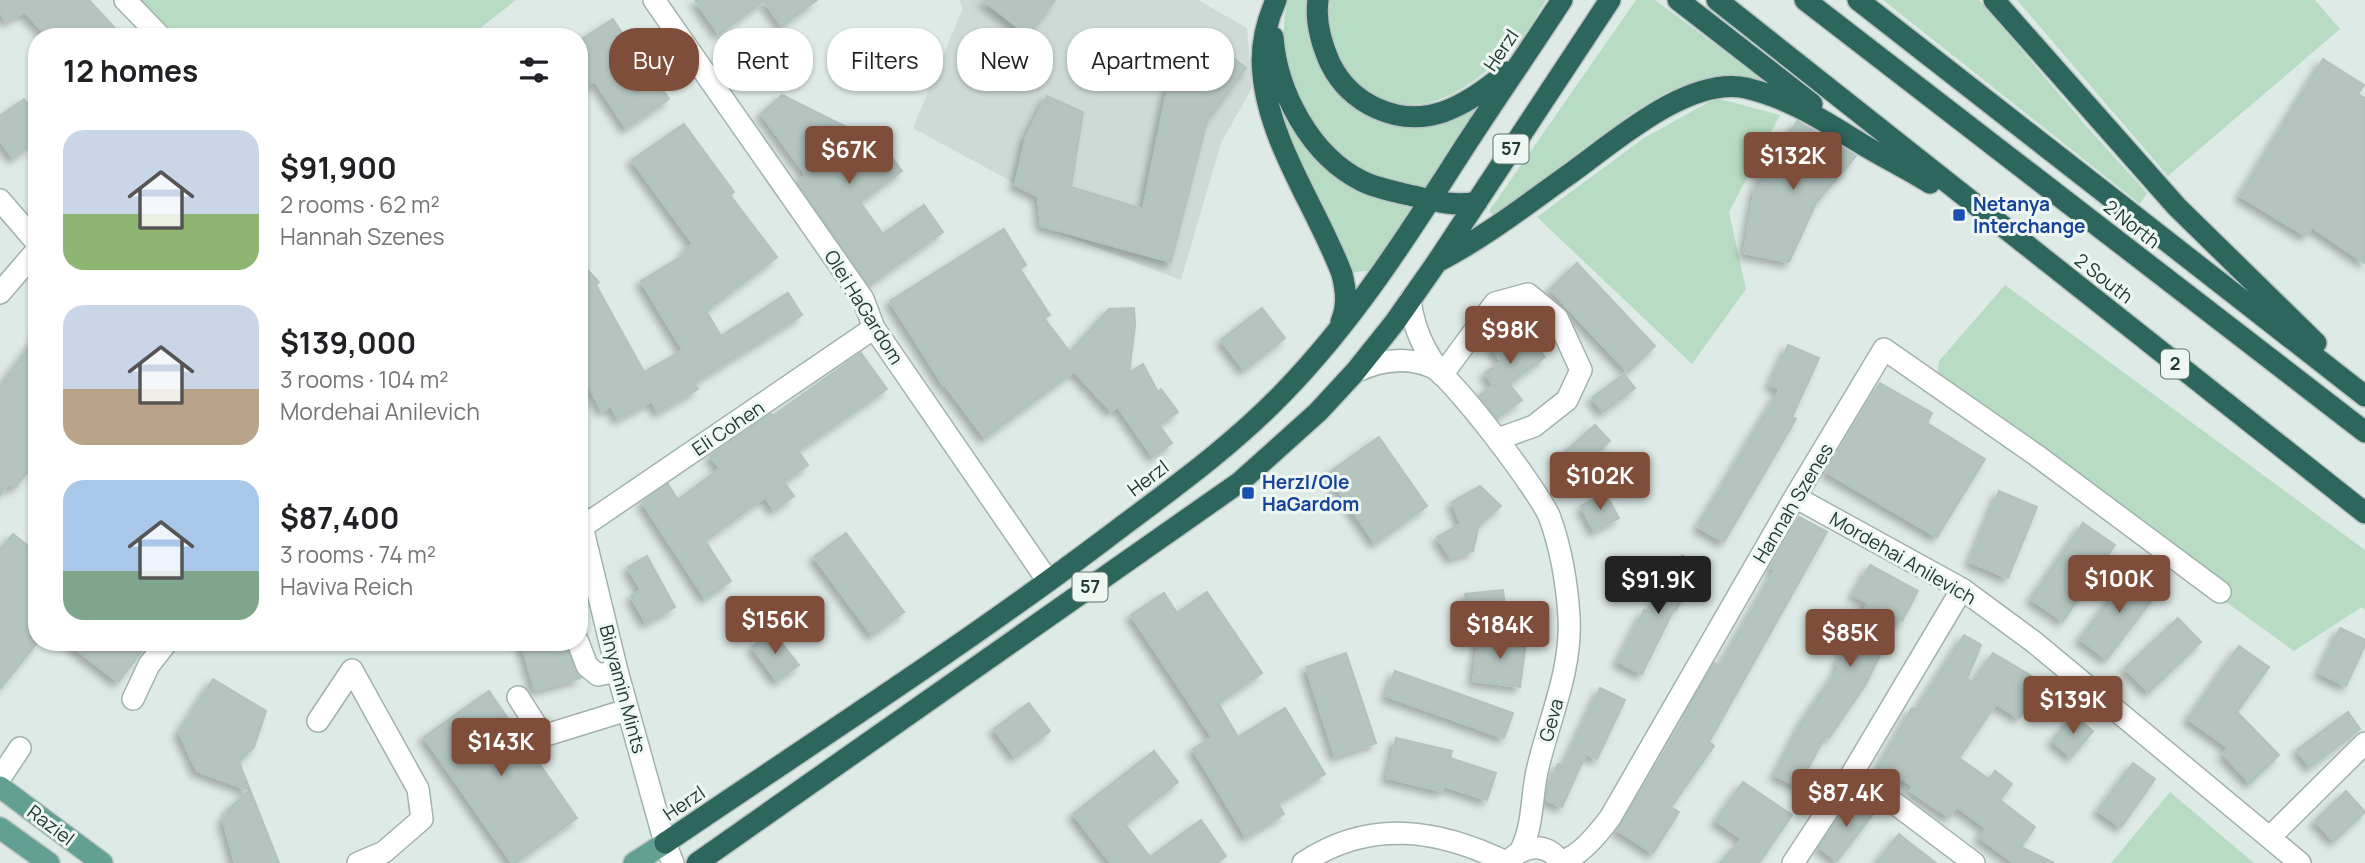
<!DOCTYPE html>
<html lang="en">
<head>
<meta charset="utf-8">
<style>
  body { margin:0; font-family:Manrope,sans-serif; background:#f6f6f6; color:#202124; height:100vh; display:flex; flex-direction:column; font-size:26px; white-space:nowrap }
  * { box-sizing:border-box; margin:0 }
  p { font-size:23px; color:#757577 }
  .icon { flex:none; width:38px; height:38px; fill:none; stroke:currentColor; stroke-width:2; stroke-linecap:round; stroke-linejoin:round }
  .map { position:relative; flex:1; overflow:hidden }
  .panel { position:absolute; left:28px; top:28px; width:560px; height:623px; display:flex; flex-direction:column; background:#fff; border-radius:28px; box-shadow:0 2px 5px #0004 }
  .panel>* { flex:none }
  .top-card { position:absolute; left:609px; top:28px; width:665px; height:63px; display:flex; gap:14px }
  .price { position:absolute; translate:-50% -60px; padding:0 16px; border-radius:7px; background:#7e4e3a; color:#fff; font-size:23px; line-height:46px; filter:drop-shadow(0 2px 4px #0008) }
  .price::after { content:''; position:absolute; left:50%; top:42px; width:21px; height:16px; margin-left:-10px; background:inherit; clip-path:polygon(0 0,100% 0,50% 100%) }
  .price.active { background:#222; color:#fff }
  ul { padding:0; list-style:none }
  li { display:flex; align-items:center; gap:21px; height:175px; padding:0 35px }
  li span { display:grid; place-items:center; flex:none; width:196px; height:140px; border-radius:21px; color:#555 }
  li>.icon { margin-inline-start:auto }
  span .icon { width:84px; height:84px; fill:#fffc; stroke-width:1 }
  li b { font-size:30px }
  h2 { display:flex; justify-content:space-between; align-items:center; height:84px; padding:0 35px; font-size:30px }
  .chip { padding:0 24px; border-radius:28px; background:#fff; box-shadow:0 2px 5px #0004; font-size:24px; line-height:63px }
  .chip.active { background:#7e4e3a; color:#fff }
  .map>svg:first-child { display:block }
</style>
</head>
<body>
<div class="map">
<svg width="2365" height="863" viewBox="0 0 2365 863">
  <defs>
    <filter id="shadow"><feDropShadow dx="-5" dy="5" stdDeviation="3.5" flood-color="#0004"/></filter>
  </defs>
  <rect width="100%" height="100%" fill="#deeae6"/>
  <path fill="#cddad5" d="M 959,0 L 1198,0 L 1247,28 L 1252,88 L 1221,143 L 1181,280 L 1041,226 L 1038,196 L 913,128 L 963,8 Z"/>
  <path fill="#b7dcc3" d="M 133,0 L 516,0 L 469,37 L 169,37 Z
    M 1288,0 L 1308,0 L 1334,88 L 1350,104 L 1378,120 L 1498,87 L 1429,187 C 1394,187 1356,171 1331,145 C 1298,109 1274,49 1288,0 Z
    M 1330,0 L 1546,0 C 1538,13 1530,29 1521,41 C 1514,49 1504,56 1497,62 C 1465,90 1424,118 1381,98 C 1368,91 1356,84 1348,71 C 1335,50 1326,25 1330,0 Z
    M 1636,0 L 1655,0 L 1769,84 C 1741,76 1723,74 1695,82 C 1661,91 1630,115 1602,135 C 1566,161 1530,189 1494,216 L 1489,211 Z
    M 1883,0 L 1979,0 L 2088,128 L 2147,193 L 2140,204 Z
    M 2017,0 L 2315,0 L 2340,29 L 2168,176 Z
    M 1271,74 L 1307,147 L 1420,204 L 1373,270 L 1349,273 L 1285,126 Z
    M 1716,98 L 1780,115 L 1729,212 L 1746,289 L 1692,364 L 1537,217 L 1644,138 Z
    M 2005,285 L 2365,550 L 2365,610 L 2362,607 L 2294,651 L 1935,392 L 1939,361 Z
    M 2170,792 L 2254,863 L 2111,863 Z"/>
  <path fill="#b4c5bf" stroke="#b1c3bd" stroke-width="2" filter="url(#shadow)" d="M 0,0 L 89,0 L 123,37 L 48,37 L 25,12 L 5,21 L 0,10 Z
    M 695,0 L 817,0 L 782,26 L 764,1 L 719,34 Z
    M 983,0 L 1055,0 L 1028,35 Z
    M 613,19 L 641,62 L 643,61 L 669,99 L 626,128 L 595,81 L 579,91 L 579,41 Z
    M 1207,38 L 1246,68 L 1207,121 L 1171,262 L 1041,226 L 1038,196 L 1015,185 L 1026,137 L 1047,96 L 1083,112 L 1071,187 L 1143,209 L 1167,91 Z
    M 2323,59 L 2364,85 L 2358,94 L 2365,98 L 2365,263 L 2312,227 L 2306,236 L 2240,196 Z
    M 782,95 L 860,134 L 869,127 L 902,171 L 860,202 L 883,234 L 924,205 L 943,232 L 869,285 L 797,182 L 806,175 L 761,114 Z
    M 24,99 L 37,116 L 37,141 L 13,158 L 0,141 L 0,116 Z
    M 1797,121 L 1856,156 L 1816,203 L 1789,262 L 1744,253 L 1755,189 Z
    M 684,124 L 734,192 L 730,195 L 777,257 L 706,311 L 721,336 L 788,293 L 802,315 L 694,383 L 698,389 L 658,412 L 652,401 L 618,419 L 611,406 L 602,411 L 587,383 L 579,388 L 579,261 L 599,282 L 596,285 L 644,372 L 683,350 L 641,281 L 687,253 L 684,250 L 693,244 L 632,160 Z
    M 1004,229 L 1026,265 L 1020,269 L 1050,315 L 1044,318 L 1070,352 L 1109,309 L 1134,308 L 1135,326 L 1129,373 L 1143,364 L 1158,392 L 1161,389 L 1178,412 L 1159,425 L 1172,443 L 1153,457 L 1118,407 L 1111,411 L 1074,371 L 985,438 L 944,384 L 943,385 L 890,301 Z
    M 1577,263 L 1655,346 L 1628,372 L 1550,289 Z
    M 1262,308 L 1285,338 L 1244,370 L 1221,340 Z
    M 1512,313 L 1545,357 L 1509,384 L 1522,400 L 1497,418 L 1479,396 L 1493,385 L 1485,373 L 1501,361 L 1492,348 L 1509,336 L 1499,323 Z
    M 37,336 L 37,460 L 15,488 L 9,484 L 0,495 L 0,386 Z
    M 1788,345 L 1819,358 L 1792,417 L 1796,419 L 1724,542 L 1698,527 L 1780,389 L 1770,385 Z
    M 861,353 L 887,389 L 798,451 L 808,465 L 784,482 L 794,496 L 774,510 L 765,497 L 705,541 L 731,581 L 705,598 L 642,502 L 668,484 L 678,500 L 720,468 L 710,456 L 771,414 L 773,416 Z
    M 1624,374 L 1635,388 L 1603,412 L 1592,398 Z
    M 1880,383 L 1932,413 L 1927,423 L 1985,459 L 1937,537 L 1826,472 Z
    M 1595,425 L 1610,441 L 1571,477 L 1556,460 Z
    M 1379,437 L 1427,506 L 1375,543 L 1327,474 Z
    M 1480,486 L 1501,506 L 1479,525 L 1473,551 L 1451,558 L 1437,537 L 1461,524 L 1452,502 Z
    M 1999,491 L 2037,507 L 2008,578 L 1970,562 Z
    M 1605,493 L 1619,518 L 1594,531 L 1581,506 Z
    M 1799,517 L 1827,532 L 1709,742 L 1714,746 L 1671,807 L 1679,812 L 1653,853 L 1617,830 L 1690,710 L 1688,709 L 1714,663 L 1720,666 L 1775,570 L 1771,567 Z
    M 2083,523 L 2115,545 L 2063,621 L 2031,599 Z
    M 846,533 L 904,612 L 872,635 L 814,557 Z
    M 13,534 L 37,553 L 37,643 L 0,689 L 0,550 Z
    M 1682,555 L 1701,566 L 1676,610 L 1674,609 L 1642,674 L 1618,662 L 1644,610 L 1649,612 Z
    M 647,556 L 675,607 L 646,623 L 631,596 L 641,590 L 628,567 Z
    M 1870,565 L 1918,591 L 1902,621 L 1898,619 L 1866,684 L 1829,738 L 1826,735 L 1798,787 L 1775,775 L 1803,720 L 1840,666 L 1837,665 L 1868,603 L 1853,595 Z
    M 2131,571 L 2158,592 L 2107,659 L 2080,639 Z
    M 1503,590 L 1506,616 L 1468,620 L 1465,594 Z
    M 1207,592 L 1262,673 L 1218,703 L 1238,737 L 1285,708 L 1325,774 L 1278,803 L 1284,814 L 1246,837 L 1193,749 L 1212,737 L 1131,615 L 1164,593 L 1177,613 Z
    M 2178,618 L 2201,642 L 2149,692 L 2125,668 Z
    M 2340,628 L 2365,640 L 2365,645 L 2346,686 L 2319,673 Z
    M 773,632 L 799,665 L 777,681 L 752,647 Z
    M 1964,635 L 1981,645 L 1967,679 L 1973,682 L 1993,653 L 2042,682 L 2019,718 L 1996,704 L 1959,758 L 1989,779 L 1995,771 L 2012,784 L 2000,800 L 2035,827 L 2021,847 L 2054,863 L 2014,863 L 1979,837 L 1986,828 L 1957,807 L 1949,817 L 1910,791 L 1913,786 L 1879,766 L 1912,708 L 1916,710 Z
    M 1479,636 L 1526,642 L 1520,687 L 1473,681 Z
    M 67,642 L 149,642 L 118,682 Z
    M 521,642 L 565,642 L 575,671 L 581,678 L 535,690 Z
    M 2239,646 L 2269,667 L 2237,712 L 2279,755 L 2250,783 L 2223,754 L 2229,748 L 2188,719 Z
    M 1346,653 L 1376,743 L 1335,756 L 1306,667 Z
    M 1395,671 L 1513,713 L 1504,738 L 1386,696 Z
    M 213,679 L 266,711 L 254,747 L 239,762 L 279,863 L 235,863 L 223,820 L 230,808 L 249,790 L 197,771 L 179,732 Z
    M 1600,688 L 1625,700 L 1597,759 L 1586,754 L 1562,807 L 1546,800 L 1548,786 L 1558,764 L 1564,766 Z
    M 489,691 L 577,818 L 515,863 L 512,863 L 424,737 Z
    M 1029,703 L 1050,731 L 1015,757 L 994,729 Z
    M 2348,712 L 2360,729 L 2310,767 L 2297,750 Z
    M 2074,715 L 2093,731 L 2071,757 L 2052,741 Z
    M 1396,738 L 1452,751 L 1450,758 L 1496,773 L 1487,800 L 1444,786 L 1442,791 L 1387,778 Z
    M 1154,751 L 1178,782 L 1125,824 L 1150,857 L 1201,820 L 1226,856 L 1217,863 L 1111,863 L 1073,814 Z
    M 2133,763 L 2155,779 L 2121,827 L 2098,811 Z
    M 1743,782 L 1792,815 L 1759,863 L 1720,863 L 1742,839 L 1716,821 Z
    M 2346,791 L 2365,812 L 2334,841 L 2315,821 Z
    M 1853,796 L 1874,813 L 1837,861 L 1819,847 Z
    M 1899,834 L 1910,843 L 1936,863 L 1876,863 Z"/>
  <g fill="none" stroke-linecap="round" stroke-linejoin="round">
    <defs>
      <path id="minor" d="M 125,0 L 161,37
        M 654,0 L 863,299 L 874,328 L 1048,581
        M 0,200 L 37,243
        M 0,293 L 37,250
        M 1410,300 C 1414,330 1424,350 1442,375 L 1495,303 L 1528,294 L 1557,318 L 1581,370 L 1567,400 L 1534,426 L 1498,439
        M 1355,372 C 1380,360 1406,356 1432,367 C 1453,377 1541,494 1550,518 C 1561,549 1567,584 1569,617 C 1572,669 1550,717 1538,767 C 1531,795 1534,824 1521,850
        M 1795,497 L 1962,589 L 2034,642 L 2300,863
        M 579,514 L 617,671 L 665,843 L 673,863
        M 582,527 L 874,328
        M 578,642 L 587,666 L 598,675 L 617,671
        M 518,697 L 543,736 L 627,710
        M 133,699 L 149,665 L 167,642
        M 318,721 L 352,670 L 418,789 L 422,819 L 384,852 L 358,863
        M 1853,772 L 1974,863
        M 0,778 L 20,748
        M 2270,837 L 2365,743
        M 1513,857 C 1529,843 1550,845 1561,863
        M 1561,862 C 1581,855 1597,835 1610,818 L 1795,497 L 1884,349 L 2036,455 L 2220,592
        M 1303,863 C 1370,818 1439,829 1508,863
        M 1793,863 L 1853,772 L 1962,589"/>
      <path id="major" d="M 0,787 L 102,863
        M 0,828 L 49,863
        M 634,863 L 665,843"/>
      <path id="highway" d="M 1276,0 C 1266,23 1260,49 1263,74 C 1269,143 1318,210 1342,274 C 1346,291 1348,305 1341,322
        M 1318,0 C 1315,22 1321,43 1330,63 C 1350,104 1398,127 1443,112 C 1466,104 1488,88 1507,72
        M 1678,0 L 1812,104
        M 1717,0 L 2365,513
        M 1805,0 L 2365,432
        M 1858,0 L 2365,396
        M 1994,0 L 2177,207 L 2316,343
        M 1273,37 C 1277,92 1311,156 1362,181 C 1378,189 1397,192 1414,196 C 1434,201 1455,207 1477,202
        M 1439,261 C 1485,237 1526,205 1568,175 C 1612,144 1688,75 1746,88 C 1790,98 1827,123 1865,146 C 1887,159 1909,170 1930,183
        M 665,843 C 812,743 962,647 1104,540 C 1166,493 1229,449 1283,393 C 1355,319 1410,232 1465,146 C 1497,97 1530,49 1562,0
        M 697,863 L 1240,482 L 1318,412 L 1355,372 L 1395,322 L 1437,262 L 1610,0"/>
    </defs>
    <use href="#minor" stroke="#a1b2ad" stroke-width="24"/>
    <use href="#major" stroke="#bcc4c2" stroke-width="24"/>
    <use href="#highway" stroke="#bcc4c2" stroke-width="24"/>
    <use href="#minor" stroke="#fff" stroke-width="21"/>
    <use href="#major" stroke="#62a094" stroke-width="21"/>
    <use href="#highway" stroke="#2c665d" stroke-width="21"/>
  </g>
  <g fill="#1a4fb4" stroke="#eff7f3" stroke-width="2.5">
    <rect x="1952" y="208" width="14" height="14" rx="3.5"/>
    <rect x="1241" y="486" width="14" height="14" rx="3.5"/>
  </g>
  <g text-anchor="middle" stroke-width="6" stroke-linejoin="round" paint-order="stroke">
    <g fill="#eff7f3" stroke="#5e736d" stroke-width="2">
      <rect x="1493.5" y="134.5" width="35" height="29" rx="5"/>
      <rect x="2161" y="349.5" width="28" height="29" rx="5"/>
      <rect x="1072.5" y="572.5" width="35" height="29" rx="5"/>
    </g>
    <g font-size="18" font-weight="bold" fill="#203a34">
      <text x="1511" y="155">57</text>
      <text x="2175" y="370">2</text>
      <text x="1090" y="593">57</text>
    </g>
    <g font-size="19" fill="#203a34" stroke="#eff7f3">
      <text transform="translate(1501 50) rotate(-56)" y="7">Herzl</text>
      <text transform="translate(2132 224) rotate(38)" y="7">2 North</text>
      <text transform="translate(2104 278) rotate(38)" y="7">2 South</text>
      <text transform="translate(864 307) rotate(58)" y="7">Olei HaGardom</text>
      <text transform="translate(728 428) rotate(-34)" y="7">Eli Cohen</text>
      <text transform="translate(1148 478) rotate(-37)" y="7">Herzl</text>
      <text transform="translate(1793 503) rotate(-59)" y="7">Hannah Szenes</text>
      <text transform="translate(1903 558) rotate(30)" y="7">Mordehai Anilevich</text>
      <text transform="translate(623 689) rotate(75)" y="7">Binyamin Mints</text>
      <text transform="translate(1551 720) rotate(-74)" y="7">Geva</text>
      <text transform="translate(684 803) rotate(-34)" y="7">Herzl</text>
      <text transform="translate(51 825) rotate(37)" y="7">Raziel</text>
    </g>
    <g font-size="19" font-weight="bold" fill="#164399" stroke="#eff7f3" text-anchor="start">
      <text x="1973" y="211">Netanya<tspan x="1973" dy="22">Interchange</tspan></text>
      <text x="1262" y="489">Herzl/Ole<tspan x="1262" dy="22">HaGardom</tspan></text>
    </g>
  </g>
</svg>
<b class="price" style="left:849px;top:186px">$67K</b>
<b class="price" style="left:1793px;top:192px">$132K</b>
<b class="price" style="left:1510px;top:366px">$98K</b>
<b class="price" style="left:1600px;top:512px">$102K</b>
<b class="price" style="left:2119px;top:615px">$100K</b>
<b class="price active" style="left:1658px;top:616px">$91.9K</b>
<b class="price" style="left:775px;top:656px">$156K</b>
<b class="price" style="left:1500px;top:661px">$184K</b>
<b class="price" style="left:1850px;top:669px">$85K</b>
<b class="price" style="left:2073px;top:736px">$139K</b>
<b class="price" style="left:501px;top:778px">$143K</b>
<b class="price" style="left:1846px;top:829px">$87.4K</b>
<div class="top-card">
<a class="chip active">Buy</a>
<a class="chip">Rent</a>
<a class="chip">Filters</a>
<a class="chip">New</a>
<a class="chip">Apartment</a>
</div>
<section class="panel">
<h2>12 homes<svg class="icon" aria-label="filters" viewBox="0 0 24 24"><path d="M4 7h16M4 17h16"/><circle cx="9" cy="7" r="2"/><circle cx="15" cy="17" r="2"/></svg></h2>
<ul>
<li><span style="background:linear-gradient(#c9d6e8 60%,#8fb573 0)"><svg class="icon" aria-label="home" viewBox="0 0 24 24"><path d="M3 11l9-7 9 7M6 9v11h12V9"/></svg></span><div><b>$91,900</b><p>2 rooms · 62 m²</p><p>Hannah Szenes</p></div></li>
<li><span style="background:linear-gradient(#c9d6e8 60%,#b9a48a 0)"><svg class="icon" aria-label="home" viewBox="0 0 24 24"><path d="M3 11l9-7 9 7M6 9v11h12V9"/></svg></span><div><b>$139,000</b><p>3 rooms · 104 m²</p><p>Mordehai Anilevich</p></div></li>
<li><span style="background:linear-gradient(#a9c7e8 65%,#7fa58c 0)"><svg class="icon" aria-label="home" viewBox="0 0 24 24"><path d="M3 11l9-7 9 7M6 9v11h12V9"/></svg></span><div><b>$87,400</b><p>3 rooms · 74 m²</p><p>Haviva Reich</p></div></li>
</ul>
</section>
</div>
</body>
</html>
